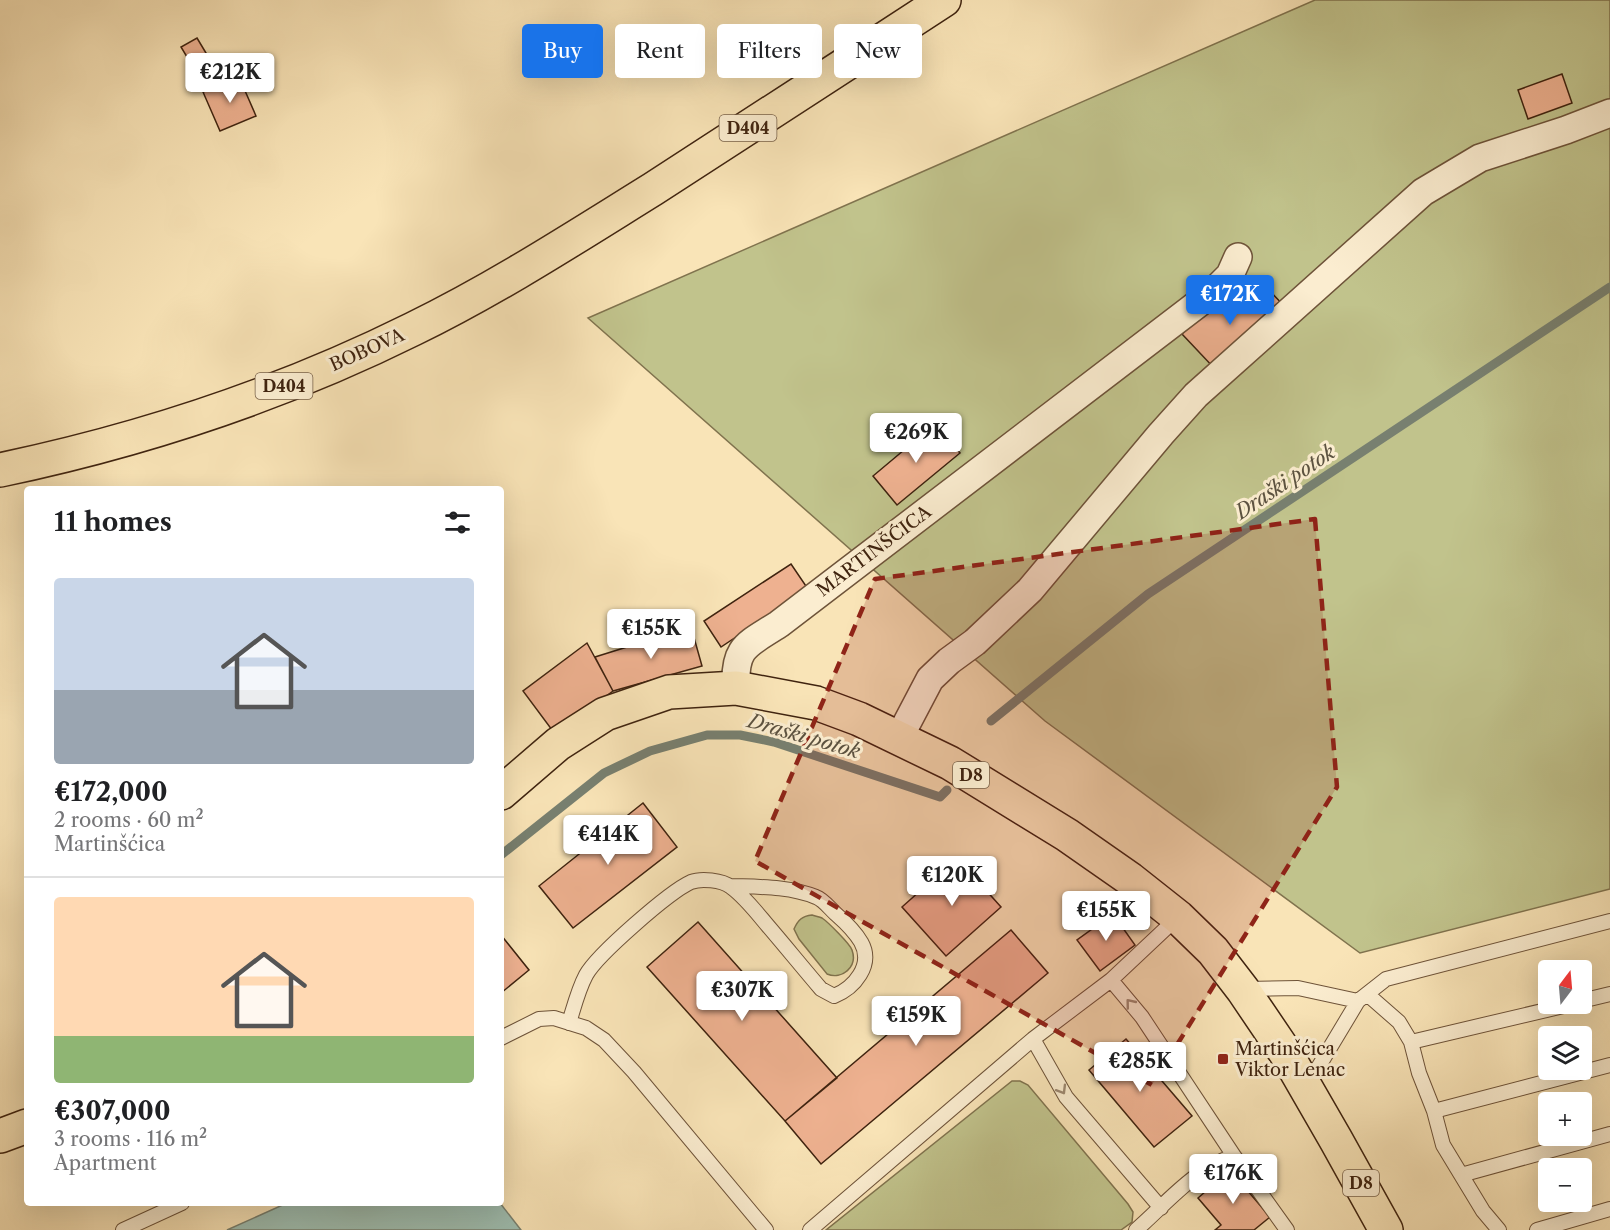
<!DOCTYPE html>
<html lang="en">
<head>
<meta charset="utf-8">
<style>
  body { margin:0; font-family:"Libre Caslon Text",serif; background:#f6f6f6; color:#202124; height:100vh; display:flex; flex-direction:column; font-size:22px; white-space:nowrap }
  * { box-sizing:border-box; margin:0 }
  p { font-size:20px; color:#757577 }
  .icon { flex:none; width:33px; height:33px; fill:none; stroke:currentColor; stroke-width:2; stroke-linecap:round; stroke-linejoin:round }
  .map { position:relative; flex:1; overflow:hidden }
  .drawer { position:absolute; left:24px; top:486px; width:480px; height:720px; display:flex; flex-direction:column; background:#fff; border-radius:6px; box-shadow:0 6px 24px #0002 }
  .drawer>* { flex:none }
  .top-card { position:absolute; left:522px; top:24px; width:570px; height:54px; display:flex; gap:12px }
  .needle { width:39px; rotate:16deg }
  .buttons { position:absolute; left:1538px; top:960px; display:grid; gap:12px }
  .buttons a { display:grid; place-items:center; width:54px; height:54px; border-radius:6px; background:#fff; box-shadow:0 6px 24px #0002; font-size:30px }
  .price { position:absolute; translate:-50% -51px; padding:0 14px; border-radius:6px; background:#fff; color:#222; font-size:20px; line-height:39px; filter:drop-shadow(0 2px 3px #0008) }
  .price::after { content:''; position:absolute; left:50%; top:36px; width:18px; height:14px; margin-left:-9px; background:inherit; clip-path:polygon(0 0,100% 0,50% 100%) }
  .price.selected { background:#1a73e8; color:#fff }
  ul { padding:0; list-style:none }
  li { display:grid; align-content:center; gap:12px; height:318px; padding:0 30px }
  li+li { border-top:2px solid #e0e0e0 }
  li span { display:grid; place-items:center; height:186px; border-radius:6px; color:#555 }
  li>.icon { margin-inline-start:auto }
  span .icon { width:108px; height:108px; fill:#fffc; stroke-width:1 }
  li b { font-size:26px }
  h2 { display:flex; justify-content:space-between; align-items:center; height:72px; padding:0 30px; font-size:26px }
  .pill { padding:0 21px; border-radius:6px; background:#fff; box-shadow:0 6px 24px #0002; font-size:21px; line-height:54px }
  .pill.selected { background:#1a73e8; color:#fff }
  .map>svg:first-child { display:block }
</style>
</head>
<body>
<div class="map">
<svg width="1610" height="1230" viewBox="0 0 1610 1230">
  <rect width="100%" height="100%" fill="#f9e4b7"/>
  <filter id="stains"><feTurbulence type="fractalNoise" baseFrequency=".00333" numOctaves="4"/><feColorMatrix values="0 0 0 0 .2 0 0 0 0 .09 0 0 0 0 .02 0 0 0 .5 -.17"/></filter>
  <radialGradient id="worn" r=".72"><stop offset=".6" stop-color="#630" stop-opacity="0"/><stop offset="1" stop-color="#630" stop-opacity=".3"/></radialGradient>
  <path fill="#c1c38c" stroke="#80734e" stroke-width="1.5" d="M 1315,0 L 1610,0 L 1610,889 L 1360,953 L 1045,721 L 588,318 Z
    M 812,915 C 815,916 820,917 822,918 C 828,922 850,944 852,950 C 858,967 842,980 827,974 L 799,939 L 794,929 C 798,920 802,916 812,915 Z
    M 1012,1081 L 1020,1081 L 1028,1085 L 1128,1204 L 1133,1212 L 1132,1222 L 1121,1230 L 826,1230 Z"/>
  <path fill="#9ebeb1" stroke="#788070" stroke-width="1.5" d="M 287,1203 L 500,1203 L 521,1230 L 227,1230 Z"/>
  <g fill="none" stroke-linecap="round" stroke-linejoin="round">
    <path stroke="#788070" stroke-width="9" d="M 991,721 L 1148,594 L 1610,287
      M 501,855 L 604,773 L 650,751 L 707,735 L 740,735 L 774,742 L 940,797 L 947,790"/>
  </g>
  <path fill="#eeb190" stroke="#3f230f" stroke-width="1.5" d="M 197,38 L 209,58 L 193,67 L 181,47 Z
    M 1562,74 L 1572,103 L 1528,119 L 1518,90 Z
    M 239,77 L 256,116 L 220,131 L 203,92 Z
    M 1267,288 L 1284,306 L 1215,369 L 1182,334 L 1225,294 L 1241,311 Z
    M 935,424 L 960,453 L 897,505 L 873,476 Z
    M 791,564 L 808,589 L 721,647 L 704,621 Z
    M 691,627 L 702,666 L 613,691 L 595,657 Z
    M 587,643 L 613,691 L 555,734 L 523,691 Z
    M 643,803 L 677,847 L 573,928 L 539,886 Z
    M 957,858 L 1001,907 L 946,956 L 902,907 Z
    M 1113,914 L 1135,945 L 1100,971 L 1077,940 Z
    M 698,922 L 837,1078 L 785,1121 L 647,967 Z
    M 1011,930 L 1048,973 L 821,1164 L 785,1121 Z
    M 501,935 L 529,970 L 501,993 Z
    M 1126,1039 L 1192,1116 L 1154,1147 L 1089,1070 Z
    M 1230,1170 L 1270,1217 L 1254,1230 L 1215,1230 L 1221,1225 L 1198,1198 Z"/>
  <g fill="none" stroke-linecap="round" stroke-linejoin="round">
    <defs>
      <path id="lane" d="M 1111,980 L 1142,1017 L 1234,1156
        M 1245,989 L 1298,988 L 1358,1001 L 1386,979 L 1610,921
        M 1367,994 L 1399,1022 L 1411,1042 L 1419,1073 L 1434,1111 L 1443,1145 L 1483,1211 L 1499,1230
        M 1581,1001 L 1610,994
        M 569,1023 C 574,1007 578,990 586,975 C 597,955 669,892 691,882 C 701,878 722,880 731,887 C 745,897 757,913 768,926 C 786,947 803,968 821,989 L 834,996 C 854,988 874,965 861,942 C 855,932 845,922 837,915 C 830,909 824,900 816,897 C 789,886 758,887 730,886
        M 501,1038 L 539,1019 L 554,1018 L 586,1028 L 604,1040 L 634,1072 L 766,1230
        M 1033,1039 L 1066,1097 L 1161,1208
        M 1411,1042 L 1572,1004
        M 1307,1086 L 1358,1001
        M 1434,1111 L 1610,1065
        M 1461,1175 L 1610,1134
        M 123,1230 L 182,1203
        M 810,1230 L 1033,1039 L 1111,980 L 1178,917
        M 1136,1230 C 1167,1203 1194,1169 1234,1156 L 1287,1230
        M 1537,1230 L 1610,1209"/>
      <path id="street" d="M 736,688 C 734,646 747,645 779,624 L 1212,293 L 1230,275 L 1238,257
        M 899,738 L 930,679 L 949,661 L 975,642 L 1030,590 L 1161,434 L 1196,395 L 1423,192 L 1480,158 L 1566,130 L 1610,113"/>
      <path id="primary" d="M 501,793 L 558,744 L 605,714 L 669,692 L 736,688 L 816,703 L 859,719 L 950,763 L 1067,835 L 1130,879 L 1178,917 L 1213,951 L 1243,990 L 1287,1055 L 1336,1140 L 1386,1230
        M 0,1136 L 27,1126"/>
      <path id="highway" d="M 0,470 C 143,440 282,394 413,329 C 497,288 574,238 653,189 C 750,127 847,63 944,0"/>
    </defs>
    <use href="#lane" stroke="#6e5339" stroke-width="16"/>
    <use href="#street" stroke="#6e5339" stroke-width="30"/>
    <use href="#primary" stroke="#3f230f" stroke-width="36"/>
    <use href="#highway" stroke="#3f230f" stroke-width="36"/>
    <use href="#lane" stroke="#fbedd0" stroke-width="14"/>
    <use href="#street" stroke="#fbedd0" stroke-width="27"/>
    <use href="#primary" stroke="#f9e4b7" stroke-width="33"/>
    <use href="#highway" stroke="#f9e4b7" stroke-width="33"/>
  </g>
  <defs><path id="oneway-chevron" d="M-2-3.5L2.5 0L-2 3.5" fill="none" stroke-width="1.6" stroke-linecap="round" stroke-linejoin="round" transform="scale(1.5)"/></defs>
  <g stroke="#9d8870">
    <use href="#oneway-chevron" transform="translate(1130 1003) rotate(-129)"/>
    <use href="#oneway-chevron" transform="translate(1062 1090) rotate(59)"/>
  </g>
  <path fill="#8f2418" fill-opacity="0.2" stroke="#8f2418" stroke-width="4.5" stroke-dasharray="12 8" stroke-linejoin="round" d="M 1315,519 L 1337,787 L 1152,1085 L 755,861 L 875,579 Z"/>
  <rect fill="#8f2418" stroke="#fbedd0" stroke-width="2" x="1217" y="1053" width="12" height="12" rx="3"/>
  <g text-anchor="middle" stroke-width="6" stroke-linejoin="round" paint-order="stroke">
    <g fill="#fbedd0" stroke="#776049" stroke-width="1.5">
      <rect x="719.5" y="115" width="57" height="26" rx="4.5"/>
      <rect x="255.5" y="373" width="57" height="26" rx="4.5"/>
      <rect x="953" y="762" width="36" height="26" rx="4.5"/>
      <rect x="1343" y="1170" width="36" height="26" rx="4.5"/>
    </g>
    <g font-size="16" font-weight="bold" fill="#3f230f">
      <text x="748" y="134">D404</text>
      <text x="284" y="392">D404</text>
      <text x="971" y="781">D8</text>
      <text x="1361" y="1189">D8</text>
    </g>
    <g font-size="18" fill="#3f230f" stroke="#fbedd0">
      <text transform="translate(367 350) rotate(-24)" y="6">BOBOVA</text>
      <text transform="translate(874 551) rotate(-37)" y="6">MARTINŠĆICA</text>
    </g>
    <g font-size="18" fill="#3f230f" stroke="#fbedd0" text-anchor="start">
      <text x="1235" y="1055">Martinšćica<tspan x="1235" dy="21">Viktor Lenac</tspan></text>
    </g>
    <g font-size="20" font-style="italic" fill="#5c5240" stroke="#fbedd0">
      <text transform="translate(1285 482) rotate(-34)" y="7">Draški potok</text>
      <text transform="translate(804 736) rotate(16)" y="7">Draški potok</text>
    </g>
  </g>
  <rect width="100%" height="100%" filter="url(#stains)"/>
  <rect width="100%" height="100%" fill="url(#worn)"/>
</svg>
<div class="buttons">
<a><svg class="needle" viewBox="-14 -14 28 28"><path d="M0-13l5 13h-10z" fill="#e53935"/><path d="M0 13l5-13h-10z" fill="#757577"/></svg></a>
<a><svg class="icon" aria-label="layers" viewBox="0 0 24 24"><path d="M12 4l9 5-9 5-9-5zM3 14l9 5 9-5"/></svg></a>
<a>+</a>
<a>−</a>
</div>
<b class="price" style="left:230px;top:104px">€212K</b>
<b class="price selected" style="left:1230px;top:326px">€172K</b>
<b class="price" style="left:916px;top:464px">€269K</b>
<b class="price" style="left:651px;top:660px">€155K</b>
<b class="price" style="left:608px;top:866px">€414K</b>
<b class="price" style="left:952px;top:907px">€120K</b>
<b class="price" style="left:1106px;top:942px">€155K</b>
<b class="price" style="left:742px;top:1022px">€307K</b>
<b class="price" style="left:916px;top:1047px">€159K</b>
<b class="price" style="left:1140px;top:1093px">€285K</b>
<b class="price" style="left:1233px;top:1205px">€176K</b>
<div class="top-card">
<a class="pill selected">Buy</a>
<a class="pill">Rent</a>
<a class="pill">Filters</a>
<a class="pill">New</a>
</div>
<section class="drawer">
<h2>11 homes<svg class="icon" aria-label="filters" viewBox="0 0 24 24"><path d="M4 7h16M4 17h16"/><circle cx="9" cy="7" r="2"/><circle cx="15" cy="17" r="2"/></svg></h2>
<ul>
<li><span style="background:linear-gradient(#c9d6e8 60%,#9aa5b1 0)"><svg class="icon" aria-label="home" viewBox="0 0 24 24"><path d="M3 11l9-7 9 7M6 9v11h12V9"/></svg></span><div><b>€172,000</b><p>2 rooms · 60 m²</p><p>Martinšćica</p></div></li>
<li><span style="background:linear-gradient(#ffd9b3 75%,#8fb573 0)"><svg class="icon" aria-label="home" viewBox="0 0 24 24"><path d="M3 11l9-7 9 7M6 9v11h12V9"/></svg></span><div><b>€307,000</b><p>3 rooms · 116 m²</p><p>Apartment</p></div></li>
</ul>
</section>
</div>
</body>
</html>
